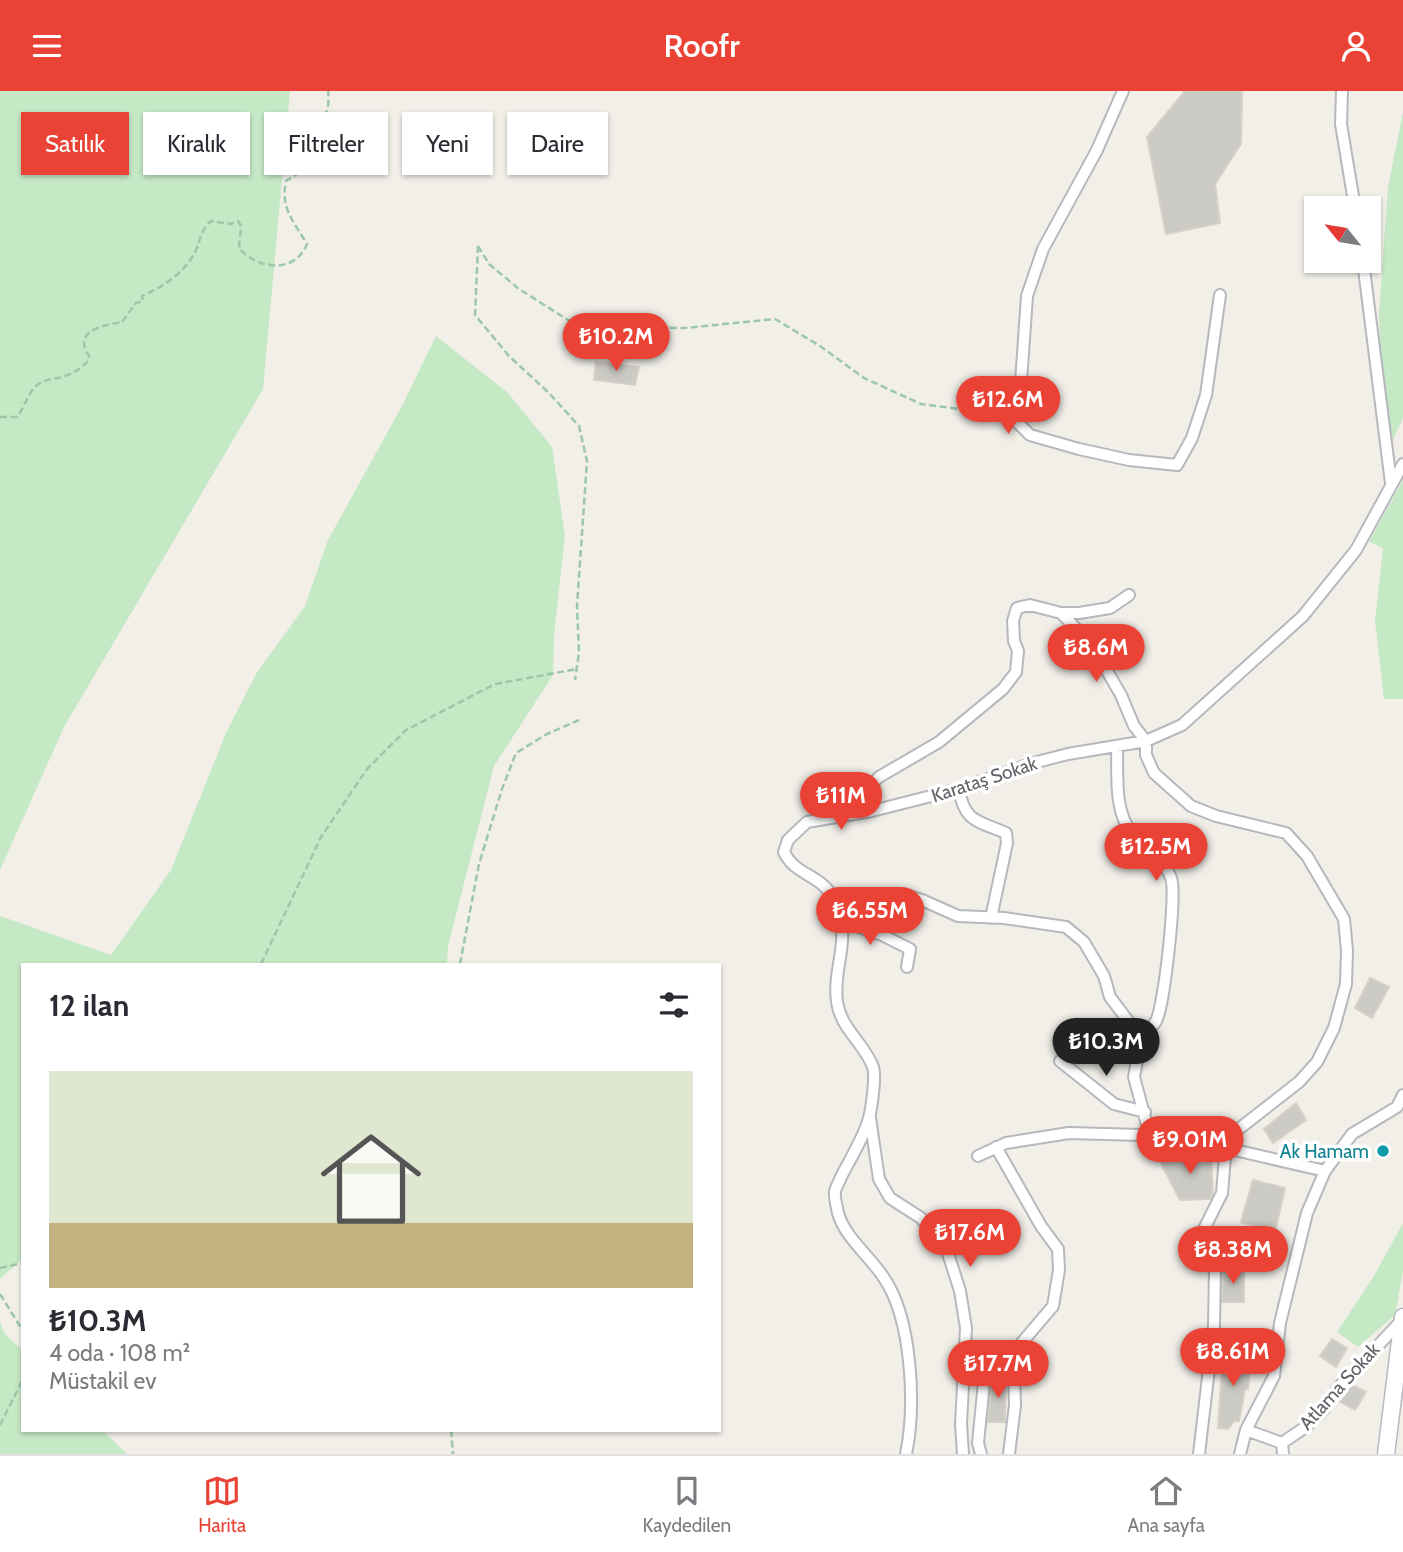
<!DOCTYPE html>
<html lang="tr">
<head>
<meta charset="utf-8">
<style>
  body { margin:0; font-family:Cabin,sans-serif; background:#f7f7f7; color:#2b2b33; height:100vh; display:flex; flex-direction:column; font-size:26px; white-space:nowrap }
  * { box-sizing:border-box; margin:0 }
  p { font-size:23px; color:#7c7c81 }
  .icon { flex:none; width:38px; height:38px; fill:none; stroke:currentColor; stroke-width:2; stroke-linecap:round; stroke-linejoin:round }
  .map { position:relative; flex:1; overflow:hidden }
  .details { position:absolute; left:21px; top:872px; width:700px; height:469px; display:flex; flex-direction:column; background:#fff; border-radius:0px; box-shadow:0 2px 5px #0004 }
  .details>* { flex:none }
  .hud { position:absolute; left:21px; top:21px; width:700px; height:63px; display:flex; gap:14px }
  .needle { width:46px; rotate:300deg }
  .controls { position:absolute; left:1304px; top:105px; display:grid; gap:14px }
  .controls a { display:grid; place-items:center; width:77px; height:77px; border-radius:0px; background:#fff; box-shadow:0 2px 5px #0004; font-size:35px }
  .price { position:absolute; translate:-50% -60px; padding:0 16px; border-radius:24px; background:#ea4335; color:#fff; font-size:23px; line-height:46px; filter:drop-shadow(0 2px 4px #0008) }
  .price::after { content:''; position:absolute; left:50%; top:42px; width:21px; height:16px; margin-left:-10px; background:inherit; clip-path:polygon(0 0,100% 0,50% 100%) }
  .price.selected { background:#222; color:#fff }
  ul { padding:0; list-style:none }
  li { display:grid; align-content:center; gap:14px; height:371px; padding:0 28px }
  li+li { border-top:2px solid #e1e1e2 }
  li span { display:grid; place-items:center; height:217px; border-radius:0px; color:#555 }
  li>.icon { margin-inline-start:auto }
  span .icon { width:126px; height:126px; fill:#fffc; stroke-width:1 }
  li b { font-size:30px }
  h2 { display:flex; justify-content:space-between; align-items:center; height:84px; padding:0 28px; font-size:30px }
  .tag { padding:0 24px; border-radius:0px; background:#fff; box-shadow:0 2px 5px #0004; font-size:24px; line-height:63px }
  .tag.selected { background:#ea4335; color:#fff }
  header { display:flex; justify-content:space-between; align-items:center; height:91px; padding:0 28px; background:#ea4335; color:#fff; font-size:32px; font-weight:600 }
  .menu { display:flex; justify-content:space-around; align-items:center; height:98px; border-top:2px solid #e1e1e2; background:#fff; font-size:19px; color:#7c7c81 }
  .menu a { display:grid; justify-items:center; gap:4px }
  .menu .selected { color:#ea4335 }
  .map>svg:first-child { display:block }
</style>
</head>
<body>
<header><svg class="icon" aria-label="menu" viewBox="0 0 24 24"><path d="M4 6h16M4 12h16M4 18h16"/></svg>Roofr<svg class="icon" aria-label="person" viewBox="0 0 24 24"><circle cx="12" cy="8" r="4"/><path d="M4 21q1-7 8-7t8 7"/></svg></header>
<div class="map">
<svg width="1403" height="1363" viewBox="0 0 1403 1363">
  <rect width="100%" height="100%" fill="#f1efe8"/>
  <path fill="#c5e8c5" d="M 0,0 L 290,0 L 263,298 L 64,636 L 0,779 Z
    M 1403,21 L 1403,327 L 1392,351 L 1382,353 L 1379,223 L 1388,96 Z
    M 436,245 L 508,302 L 552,356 L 565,445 L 554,545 L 553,584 L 494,675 L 448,855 L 447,873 L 23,873 L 23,1167 L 0,1188 L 0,825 L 111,864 L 171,779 L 226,642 L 256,583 L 305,515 L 328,449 L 402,315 Z
    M 1403,389 L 1403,608 L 1384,608 L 1375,530 L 1383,457 L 1369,451 Z
    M 1403,1132 L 1403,1180 L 1395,1224 L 1358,1256 L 1337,1241 L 1374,1185 Z
    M 0,1231 L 5,1243 L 23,1260 L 23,1339 L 102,1339 L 127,1363 L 0,1363 Z"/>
  <path fill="#cccac5" stroke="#d6d1c6" stroke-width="2" d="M 1185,0 L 1242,0 L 1241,53 L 1215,93 L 1220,132 L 1166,143 L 1147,46 Z
    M 596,271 L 639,276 L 635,294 L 594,289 Z
    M 1370,887 L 1389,896 L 1372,927 L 1355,917 Z
    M 1296,1012 L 1306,1029 L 1273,1052 L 1264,1038 Z
    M 1211,1064 L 1213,1102 L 1210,1108 L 1180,1109 L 1157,1065 Z
    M 1253,1089 L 1285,1097 L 1275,1141 L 1241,1131 Z
    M 1223,1178 L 1244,1180 L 1244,1211 L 1222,1211 Z
    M 1332,1248 L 1347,1257 L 1336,1276 L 1320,1265 Z
    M 1223,1263 L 1251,1263 L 1248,1298 L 1245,1298 L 1239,1330 L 1234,1330 L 1228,1338 L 1218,1337 Z
    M 992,1286 L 1006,1286 L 1005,1331 L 988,1331 Z
    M 1352,1294 L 1366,1301 L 1355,1319 L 1339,1310 Z"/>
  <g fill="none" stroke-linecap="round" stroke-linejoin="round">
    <defs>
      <path id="street" d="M 1123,0 L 1097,59 L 1043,158 L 1027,205 L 1021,291 L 1016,306 L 1015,329 L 1030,344 L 1079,358 L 1129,369 L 1177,374 L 1192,347 L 1206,304 L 1220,204
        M 1342,0 L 1341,33 L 1355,117
        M 1363,170 L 1391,392
        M 1061,522 L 1092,554 L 1121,604 L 1134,635 L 1146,650 L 1146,664 L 1154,682 L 1191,715 L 1216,725 L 1286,742 L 1307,765 L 1344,828 L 1347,860 L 1346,893 L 1334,937 L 1317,971 L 1299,991 L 1231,1044 L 1226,1054 L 1222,1102 L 1204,1138 L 1215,1178 L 1214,1235 L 1199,1363
        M 1117,655 C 1118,681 1113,722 1133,743 C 1145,757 1164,768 1171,787 C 1177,801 1164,916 1156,930 C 1152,937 1144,944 1138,950
        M 959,698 C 964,731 978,730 1006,742 L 1007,752 L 991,827
        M 839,725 L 879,686 L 939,651 L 1003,598 L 1016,581 L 1018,560 L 1014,550 L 1013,530 L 1017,517 L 1030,514 L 1061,522 L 1079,522 L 1110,517 L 1129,504
        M 841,830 L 882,844 L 910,858 L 907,876
        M 876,842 L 888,817 L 898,805 L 909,805 L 922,809 L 958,825 L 1004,827 L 1066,836 L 1084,851 L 1104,885 L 1110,906 L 1138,943 L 1138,964 L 1134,986 L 1150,1045
        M 1060,970 L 1114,1013 L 1145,1021
        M 870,1027 L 879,1088 L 890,1107 L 921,1127 L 947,1159 L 960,1200 L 966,1237 L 961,1333 L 963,1363
        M 996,1056 L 1041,1135 L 1058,1158 L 1059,1179 L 1053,1215 L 1019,1255 L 1014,1281 L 1015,1314 L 1009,1363
        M 978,1065 L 1006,1052 L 1069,1042 L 1212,1046 L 1239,1060 L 1325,1080
        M 965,1261 L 981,1271 L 985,1281 L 978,1352 L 981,1363
        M 1246,1339 L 1282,1352
        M 906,1363 C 916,1315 912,1228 884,1187 C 870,1165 845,1147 838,1122 C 837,1117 834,1106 835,1101 C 835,1097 840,1090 841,1086 C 850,1068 866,1043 870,1023 C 872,1013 876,985 873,976 C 864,952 841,938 837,911 C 832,872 854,850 833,807 C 821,783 795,785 784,761 L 788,749 L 807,731 L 872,720 L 959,698 L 1033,672 L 1068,663 L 1146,650 L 1182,634 L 1303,525 L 1356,459 L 1403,373
        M 1240,1363 L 1246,1339 L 1274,1285 L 1280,1232 L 1307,1122 L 1325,1080 L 1352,1043 L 1397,1016 L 1403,1004
        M 1283,1363 L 1282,1352 L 1307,1335 L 1324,1318 L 1339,1296 L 1402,1229"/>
      <path id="secondary" d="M 1386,1363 L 1403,1226"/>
    </defs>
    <use href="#street" stroke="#b5b8bc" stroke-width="14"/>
    <use href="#secondary" stroke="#b6babf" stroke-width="19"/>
    <path stroke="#9cc7a9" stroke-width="2.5" stroke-dasharray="7 3.5" stroke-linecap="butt" d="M 478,155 L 489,173 L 519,198 L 568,229 L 610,236 L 685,237 L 775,228 L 820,255 L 864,287 L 921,313 L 975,320 L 1003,311
      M 478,155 L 475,224 L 509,265 L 549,302 L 579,335 L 587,370 L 577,515 L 579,562 L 575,589
      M 0,326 L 17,326 C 24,317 27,305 34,297 C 43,287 54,289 65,285 C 74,282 81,277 88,270 L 89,265 C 72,240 103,234 122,231 L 136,212 L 143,210 L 142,205 C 163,196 186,181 196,159 C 201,147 201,139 211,130 L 231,133 L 238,130 L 241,135 L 239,157 C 257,178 294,184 307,153 C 294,131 280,117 286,90 L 310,75 L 312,65 L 315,63 L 312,60 C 315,37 332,24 328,0
      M 261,873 L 321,746 L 367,678 L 406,639 L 495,593 L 577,578
      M 460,873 L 479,773 L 502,698 L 516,662 L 547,643 L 579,629
      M 0,1177 L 23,1172
      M 0,1203 L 23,1240
      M 0,1334 L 23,1288
      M 451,1339 L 453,1363"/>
    <use href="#street" stroke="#fff" stroke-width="10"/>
    <use href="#secondary" stroke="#fff" stroke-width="16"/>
  </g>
  <circle fill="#0f9aa8" stroke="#fff" stroke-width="2.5" cx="1383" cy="1060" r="7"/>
  <g text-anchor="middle" stroke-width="7" stroke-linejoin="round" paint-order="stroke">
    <g font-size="19" fill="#5f6368" stroke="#fff">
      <text transform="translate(984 688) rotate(-18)" y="7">Karataş Sokak</text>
      <text transform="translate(1339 1295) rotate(-48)" y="7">Atlama Sokak</text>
    </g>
    <g font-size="19" fill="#0d838f" stroke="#fff" text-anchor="end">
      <text x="1369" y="1067">Ak Hamam</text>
    </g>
  </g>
</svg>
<div class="controls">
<a><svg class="needle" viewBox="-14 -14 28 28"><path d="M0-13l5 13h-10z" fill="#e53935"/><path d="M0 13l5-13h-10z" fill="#7c7c81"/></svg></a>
</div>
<b class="price" style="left:616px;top:282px">₺10.2M</b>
<b class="price" style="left:1008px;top:345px">₺12.6M</b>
<b class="price" style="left:1096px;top:593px">₺8.6M</b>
<b class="price" style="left:841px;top:741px">₺11M</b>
<b class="price" style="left:1156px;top:792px">₺12.5M</b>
<b class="price" style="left:870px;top:856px">₺6.55M</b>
<b class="price selected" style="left:1106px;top:987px">₺10.3M</b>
<b class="price" style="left:1190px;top:1085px">₺9.01M</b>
<b class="price" style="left:970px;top:1178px">₺17.6M</b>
<b class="price" style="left:1233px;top:1195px">₺8.38M</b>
<b class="price" style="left:1233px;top:1297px">₺8.61M</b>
<b class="price" style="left:998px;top:1309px">₺17.7M</b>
<div class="hud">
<a class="tag selected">Satılık</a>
<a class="tag">Kiralık</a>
<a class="tag">Filtreler</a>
<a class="tag">Yeni</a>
<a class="tag">Daire</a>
</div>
<section class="details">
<h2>12 ilan<svg class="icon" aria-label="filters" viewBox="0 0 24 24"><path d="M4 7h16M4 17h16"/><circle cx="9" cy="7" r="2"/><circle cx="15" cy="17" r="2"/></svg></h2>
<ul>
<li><span style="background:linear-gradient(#dfe7d0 70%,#c2b280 0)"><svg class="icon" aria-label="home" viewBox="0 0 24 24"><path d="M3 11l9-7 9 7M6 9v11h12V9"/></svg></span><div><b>₺10.3M</b><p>4 oda · 108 m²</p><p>Müstakil ev</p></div></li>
</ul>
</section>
</div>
<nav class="menu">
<a class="selected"><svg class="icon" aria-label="map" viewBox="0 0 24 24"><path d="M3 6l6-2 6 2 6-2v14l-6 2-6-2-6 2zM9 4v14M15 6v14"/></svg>Harita</a>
<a><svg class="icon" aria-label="saved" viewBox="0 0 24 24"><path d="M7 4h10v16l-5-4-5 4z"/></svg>Kaydedilen</a>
<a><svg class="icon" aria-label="home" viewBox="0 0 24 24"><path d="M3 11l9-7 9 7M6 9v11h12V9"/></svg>Ana sayfa</a>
</nav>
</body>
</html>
